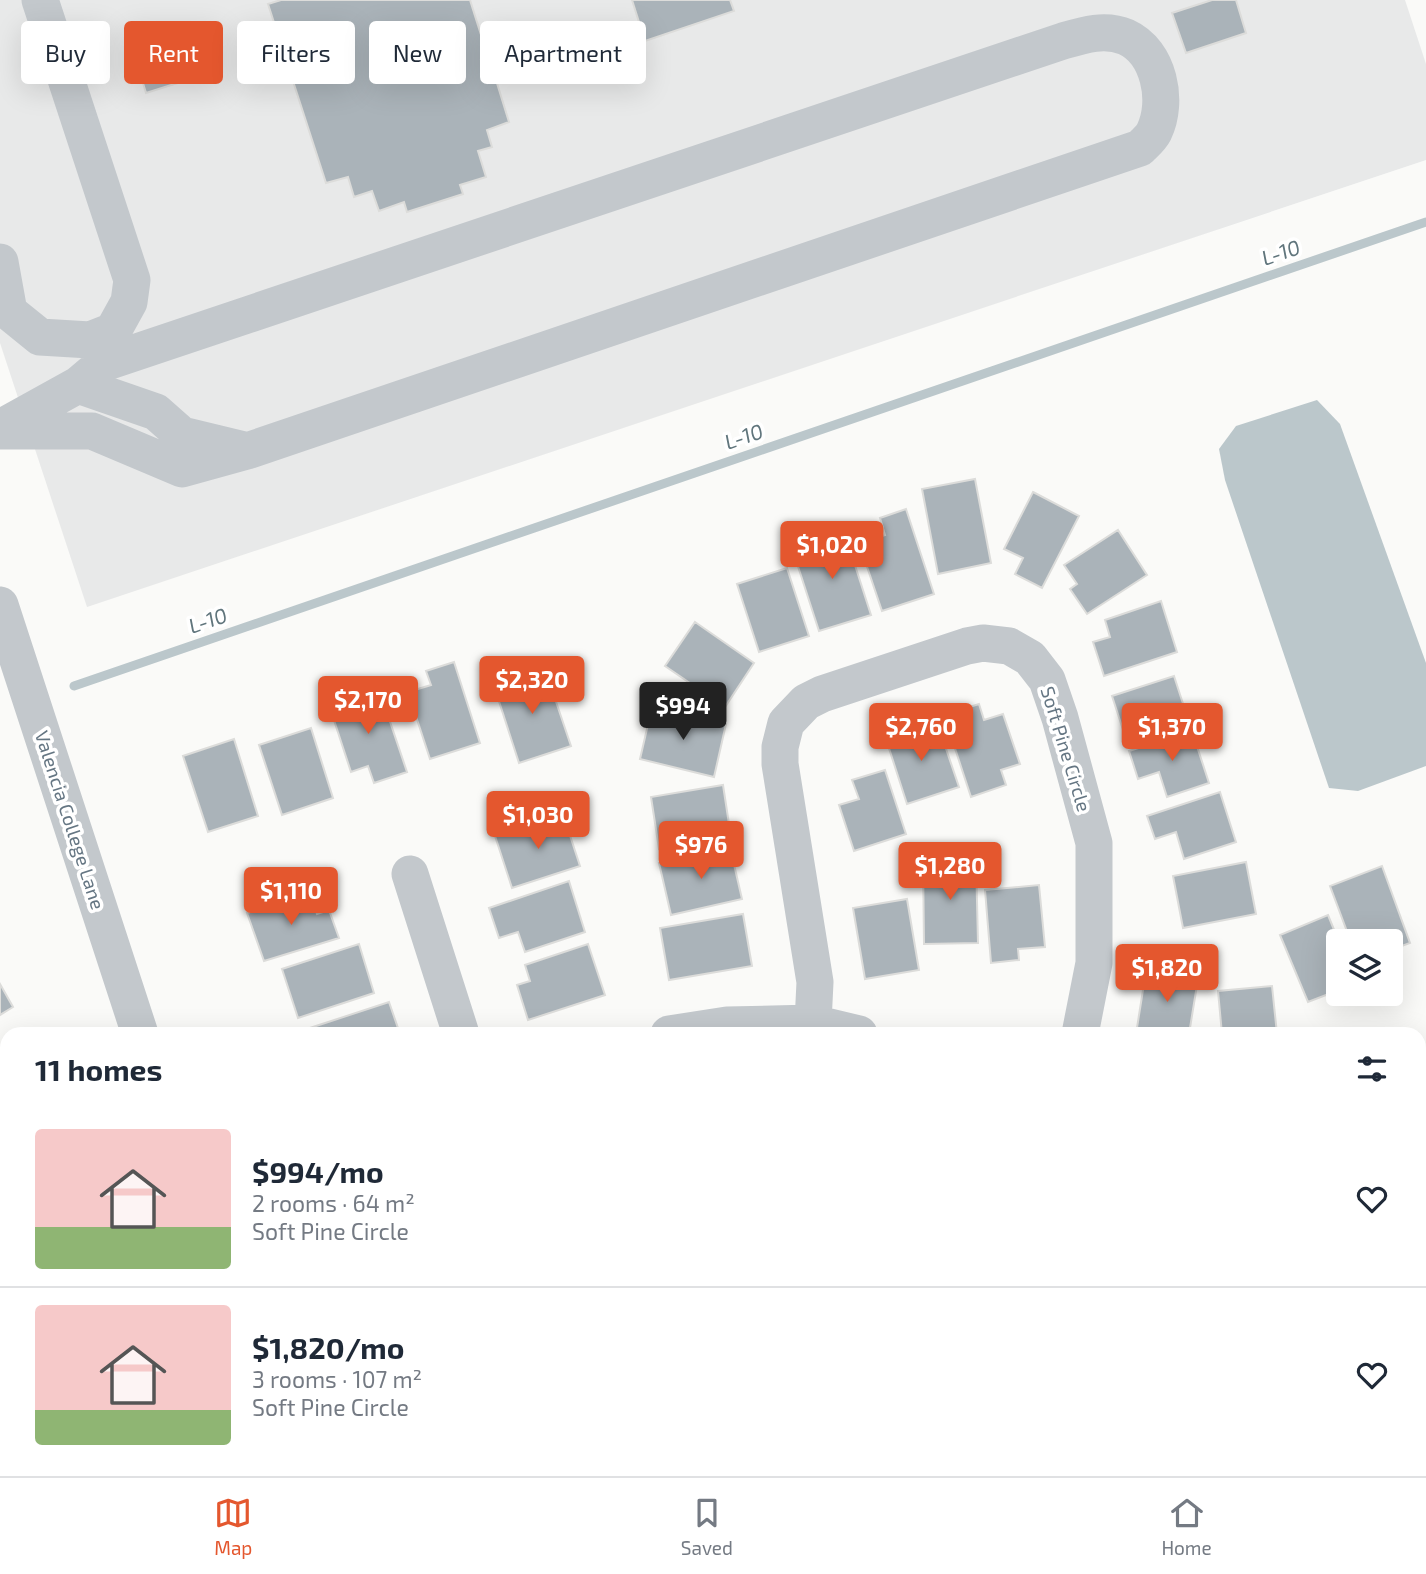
<!DOCTYPE html>
<html lang="en">
<head>
<meta charset="utf-8">
<style>
  body { margin:0; font-family:"Exo 2",sans-serif; background:#f6f6f7; color:#1f2937; height:100vh; display:flex; flex-direction:column; font-size:26px; white-space:nowrap }
  * { box-sizing:border-box; margin:0 }
  p { font-size:23px; color:#747a83 }
  .icon { flex:none; width:38px; height:38px; fill:none; stroke:currentColor; stroke-width:2; stroke-linecap:round; stroke-linejoin:round }
  .map { position:relative; flex:1; overflow:hidden }
  .side { position:absolute; left:0px; top:1027px; width:1426px; height:450px; display:flex; flex-direction:column; background:#fff; border-radius:21px 21px 0 0; box-shadow:0 7px 28px #0002 }
  .side>* { flex:none }
  .banner { position:absolute; left:21px; top:21px; width:700px; height:63px; display:flex; gap:14px }
  .fabs { position:absolute; left:1326px; top:929px; display:grid; gap:14px }
  .fabs a { display:grid; place-items:center; width:77px; height:77px; border-radius:7px; background:#fff; box-shadow:0 7px 28px #0002; font-size:35px }
  .price { position:absolute; translate:-50% -60px; padding:0 16px; border-radius:7px; background:#e4572e; color:#fff; font-size:23px; line-height:46px; filter:drop-shadow(0 2px 4px #0008) }
  .price::after { content:''; position:absolute; left:50%; top:42px; width:21px; height:16px; margin-left:-10px; background:inherit; clip-path:polygon(0 0,100% 0,50% 100%) }
  .price.active { background:#222; color:#fff }
  ul { padding:0; list-style:none }
  li { display:flex; align-items:center; gap:21px; height:175px; padding:0 35px }
  li+li { border-top:2px solid #e0e1e3 }
  li span { display:grid; place-items:center; flex:none; width:196px; height:140px; border-radius:7px; color:#555 }
  li>.icon { margin-inline-start:auto }
  span .icon { width:84px; height:84px; fill:#fffc; stroke-width:1 }
  li b { font-size:30px }
  h2 { display:flex; justify-content:space-between; align-items:center; height:84px; padding:0 35px; font-size:30px }
  .tag { padding:0 24px; border-radius:7px; background:#fff; box-shadow:0 7px 28px #0002; font-size:24px; line-height:63px }
  .tag.active { background:#e4572e; color:#fff }
  .dock { display:flex; justify-content:space-around; align-items:center; height:98px; border-top:2px solid #e0e1e3; background:#fff; font-size:19px; color:#747a83 }
  .dock a { display:grid; justify-items:center; gap:4px }
  .dock .active { color:#e4572e }
  .map>svg:first-child { display:block }
</style>
</head>
<body>
<div class="map">
<svg width="1426" height="1476" viewBox="0 0 1426 1476">
  <rect width="100%" height="100%" fill="#fafaf8"/>
  <path fill="#e8e9e9" d="M 0,0 L 1405,0 L 1426,64 L 1426,160 L 87,607 L 0,343 Z"/>
  <path fill="#dadfd7" d="M 1426,1251 L 1426,1414 L 1419,1416 L 1419,1253 Z
    M 20,1470 L 173,1470 L 175,1476 L 12,1476 Z
    M 459,1470 L 1273,1470 L 1256,1476 L 458,1476 Z"/>
  <path fill="#bbc7cb" d="M 1317,400 L 1340,424 L 1426,663 L 1426,766 L 1358,791 L 1329,788 L 1225,480 L 1219,449 L 1236,426 Z"/>
  <g fill="none" stroke-linecap="round" stroke-linejoin="round">
    <path stroke="#bbc7cb" stroke-width="9" d="M 74,686 L 1426,222"/>
  </g>
  <path fill="#aab3b9" stroke="#dcdcda" stroke-width="2" d="M 281,0 L 470,0 L 488,57 L 481,60 L 488,83 L 496,80 L 509,122 L 487,130 L 492,147 L 478,151 L 486,177 L 460,185 L 463,194 L 407,212 L 404,202 L 379,211 L 372,191 L 354,197 L 348,177 L 326,183 L 268,4 Z
    M 632,0 L 730,0 L 734,11 L 645,41 Z
    M 1212,0 L 1236,0 L 1246,33 L 1186,53 L 1172,13 Z
    M 195,41 L 206,74 L 146,93 L 136,60 Z
    M 975,479 L 991,563 L 938,574 L 922,489 Z
    M 1033,492 L 1079,516 L 1042,588 L 1015,574 L 1023,558 L 1004,549 Z
    M 906,509 L 934,594 L 882,611 L 859,543 L 885,535 L 880,518 Z
    M 1118,530 L 1147,575 L 1087,614 L 1070,589 L 1077,584 L 1064,565 Z
    M 844,531 L 871,615 L 819,631 L 792,548 Z
    M 787,568 L 809,636 L 759,652 L 737,584 Z
    M 1161,601 L 1177,652 L 1104,676 L 1093,642 L 1110,637 L 1105,620 Z
    M 695,622 L 754,663 L 725,707 L 665,666 Z
    M 454,662 L 480,743 L 430,759 L 408,692 L 431,685 L 426,671 Z
    M 545,669 L 571,746 L 519,763 L 494,686 Z
    M 1174,676 L 1188,719 L 1126,739 L 1112,696 Z
    M 379,689 L 407,772 L 374,783 L 368,766 L 351,772 L 329,705 Z
    M 979,704 L 984,720 L 1003,714 L 1020,764 L 1001,770 L 1006,785 L 971,797 L 944,715 Z
    M 652,707 L 726,724 L 714,777 L 640,759 Z
    M 921,724 L 924,733 L 939,728 L 959,787 L 907,804 L 885,736 Z
    M 311,728 L 333,798 L 282,815 L 259,745 Z
    M 1192,731 L 1209,783 L 1167,797 L 1159,772 L 1138,779 L 1129,751 Z
    M 234,739 L 258,816 L 208,832 L 183,756 Z
    M 885,770 L 906,834 L 854,851 L 839,805 L 859,799 L 852,780 Z
    M 723,785 L 731,837 L 659,849 L 651,797 Z
    M 1220,792 L 1236,842 L 1184,859 L 1176,832 L 1155,839 L 1147,816 Z
    M 563,814 L 580,866 L 512,888 L 495,836 Z
    M 730,847 L 742,899 L 671,915 L 659,863 Z
    M 976,859 L 978,943 L 924,944 L 923,860 Z
    M 1246,862 L 1256,914 L 1183,928 L 1173,876 Z
    M 1382,866 L 1410,943 L 1391,950 L 1391,942 L 1351,942 L 1330,886 Z
    M 569,881 L 585,932 L 525,952 L 518,932 L 499,938 L 489,908 Z
    M 1039,885 L 1045,947 L 1018,949 L 1019,960 L 991,963 L 985,890 Z
    M 310,892 L 317,914 L 329,910 L 339,938 L 264,961 L 247,913 Z
    M 907,899 L 919,970 L 865,979 L 853,908 Z
    M 743,914 L 752,966 L 669,980 L 660,928 Z
    M 1328,915 L 1339,942 L 1339,990 L 1308,1002 L 1280,935 Z
    M 359,944 L 374,993 L 298,1018 L 282,969 Z
    M 588,944 L 605,995 L 528,1020 L 517,985 L 530,981 L 525,965 Z
    M 1146,971 L 1198,979 L 1189,1034 L 1136,1034 Z
    M 0,984 L 13,1007 L 0,1015 Z
    M 1272,986 L 1277,1034 L 1222,1034 L 1218,991 Z
    M 389,1002 L 400,1034 L 312,1034 L 310,1028 Z
    M 7,1083 L 7,1133 L 0,1138 L 0,1088 Z
    M 1425,1152 L 1426,1235 L 1419,1237 L 1419,1154 Z
    M 7,1153 L 7,1196 L 0,1198 L 0,1155 Z
    M 5,1327 L 7,1330 L 7,1387 L 0,1380 L 0,1332 Z
    M 0,1401 L 7,1407 L 7,1426 L 0,1434 Z"/>
  <g fill="none" stroke-linecap="round" stroke-linejoin="round">
    <path stroke="#c3c8cc" stroke-width="37" d="M 0,262 L 9,312 L 40,337 L 90,340 L 113,331 L 129,302 L 132,280 L 40,0
      M 78,385 L 156,412 L 182,435 L 244,450
      M 0,428 L 78,385 L 104,363 L 1063,41 C 1083,35 1105,28 1126,37 C 1159,52 1169,101 1154,132 C 1151,138 1145,143 1140,148 L 247,451 L 182,469 L 92,431 L 0,431
      M 0,605 L 140,1034
      M 410,874 L 461,1034
      M 813,1023 L 815,982 L 780,764 L 780,747 L 786,723 L 806,702 L 822,694 L 967,646 L 983,643 L 1009,646 L 1030,658 L 1047,680 L 1060,718 L 1094,843 L 1094,963 L 1080,1034
      M 669,1034 L 727,1025 L 813,1023 L 859,1034
      M 0,1259 L 7,1255
      M 282,1470 L 284,1476"/>
  </g>
  <g text-anchor="middle" stroke-width="7" stroke-linejoin="round" paint-order="stroke">
    <g font-size="19" fill="#657683" stroke="#fff">
      <text transform="translate(1066 749) rotate(73)" y="7">Soft Pine Circle</text>
      <text transform="translate(70 820) rotate(72)" y="7">Valencia College Lane</text>
    </g>
    <g font-size="21" font-style="italic" fill="#60757c" stroke="#fff">
      <text transform="translate(1281 253) rotate(-19)" y="7">L-10</text>
      <text transform="translate(744 437) rotate(-19)" y="7">L-10</text>
      <text transform="translate(208 621) rotate(-19)" y="7">L-10</text>
    </g>
  </g>
</svg>
<div class="fabs">
<a><svg class="icon" aria-label="layers" viewBox="0 0 24 24"><path d="M12 4l9 5-9 5-9-5zM3 14l9 5 9-5"/></svg></a>
</div>
<b class="price" style="left:832px;top:581px">$1,020</b>
<b class="price" style="left:532px;top:716px">$2,320</b>
<b class="price" style="left:368px;top:736px">$2,170</b>
<b class="price active" style="left:683px;top:742px">$994</b>
<b class="price" style="left:921px;top:763px">$2,760</b>
<b class="price" style="left:1172px;top:763px">$1,370</b>
<b class="price" style="left:538px;top:851px">$1,030</b>
<b class="price" style="left:701px;top:881px">$976</b>
<b class="price" style="left:950px;top:902px">$1,280</b>
<b class="price" style="left:291px;top:927px">$1,110</b>
<b class="price" style="left:1167px;top:1004px">$1,820</b>
<div class="banner">
<a class="tag">Buy</a>
<a class="tag active">Rent</a>
<a class="tag">Filters</a>
<a class="tag">New</a>
<a class="tag">Apartment</a>
</div>
<section class="side">
<h2>11 homes<svg class="icon" aria-label="filters" viewBox="0 0 24 24"><path d="M4 7h16M4 17h16"/><circle cx="9" cy="7" r="2"/><circle cx="15" cy="17" r="2"/></svg></h2>
<ul>
<li><span style="background:linear-gradient(#f6c9c9 70%,#8fb573 0)"><svg class="icon" aria-label="home" viewBox="0 0 24 24"><path d="M3 11l9-7 9 7M6 9v11h12V9"/></svg></span><div><b>$994/mo</b><p>2 rooms · 64 m²</p><p>Soft Pine Circle</p></div><svg class="icon" aria-label="heart" viewBox="0 0 24 24"><path d="M12 20l-8-8c-3-5 5-10 8-4 3-6 11-1 8 4z"/></svg></li>
<li><span style="background:linear-gradient(#f6c9c9 75%,#8fb573 0)"><svg class="icon" aria-label="home" viewBox="0 0 24 24"><path d="M3 11l9-7 9 7M6 9v11h12V9"/></svg></span><div><b>$1,820/mo</b><p>3 rooms · 107 m²</p><p>Soft Pine Circle</p></div><svg class="icon" aria-label="heart" viewBox="0 0 24 24"><path d="M12 20l-8-8c-3-5 5-10 8-4 3-6 11-1 8 4z"/></svg></li>
</ul>
</section>
</div>
<nav class="dock">
<a class="active"><svg class="icon" aria-label="map" viewBox="0 0 24 24"><path d="M3 6l6-2 6 2 6-2v14l-6 2-6-2-6 2zM9 4v14M15 6v14"/></svg>Map</a>
<a><svg class="icon" aria-label="saved" viewBox="0 0 24 24"><path d="M7 4h10v16l-5-4-5 4z"/></svg>Saved</a>
<a><svg class="icon" aria-label="home" viewBox="0 0 24 24"><path d="M3 11l9-7 9 7M6 9v11h12V9"/></svg>Home</a>
</nav>
</body>
</html>
